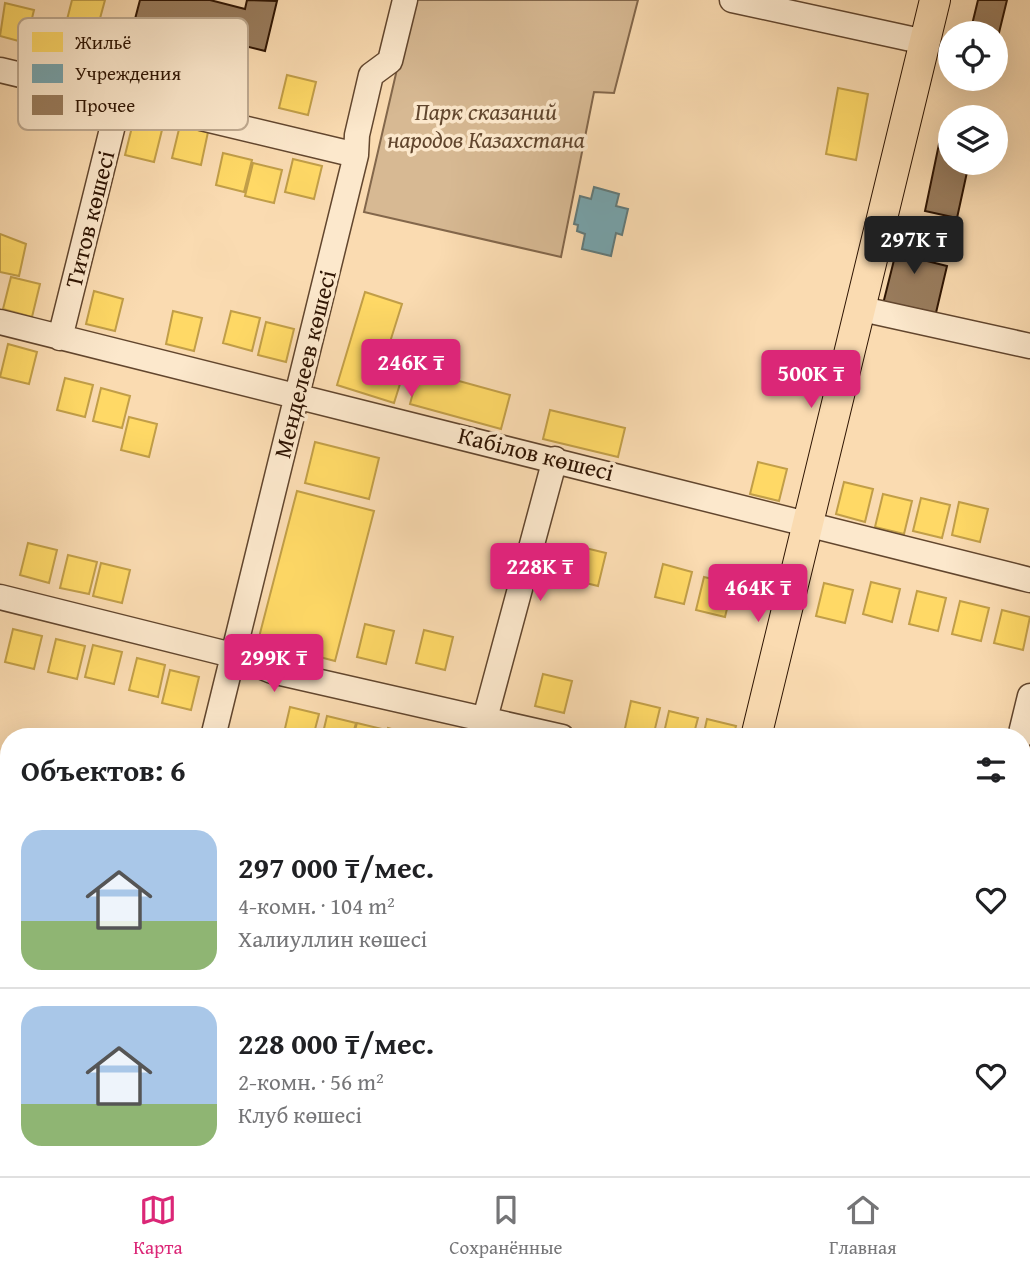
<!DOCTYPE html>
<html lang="ru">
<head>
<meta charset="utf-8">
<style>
  body { margin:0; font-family:"Gentium Book Plus",serif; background:#f6f6f6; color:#202124; height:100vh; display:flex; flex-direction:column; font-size:26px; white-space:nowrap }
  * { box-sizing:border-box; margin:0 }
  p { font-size:23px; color:#757577 }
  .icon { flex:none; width:38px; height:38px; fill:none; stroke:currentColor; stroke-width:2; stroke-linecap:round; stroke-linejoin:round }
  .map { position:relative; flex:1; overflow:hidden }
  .details { position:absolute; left:0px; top:728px; width:1031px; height:448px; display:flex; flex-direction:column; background:#fff; border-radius:28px 28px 0 0; box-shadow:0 7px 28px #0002 }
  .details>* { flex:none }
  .buttons { position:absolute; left:938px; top:21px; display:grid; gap:14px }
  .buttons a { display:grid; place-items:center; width:70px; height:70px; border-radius:50%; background:#fff; box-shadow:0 7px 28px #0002; font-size:35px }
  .price { position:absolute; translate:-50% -60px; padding:0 16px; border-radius:7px; background:#db2777; color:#fff; font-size:23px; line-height:46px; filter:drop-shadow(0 2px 4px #0008) }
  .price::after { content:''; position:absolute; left:50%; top:42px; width:21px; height:16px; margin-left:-10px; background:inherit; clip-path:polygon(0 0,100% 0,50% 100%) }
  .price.on { background:#222; color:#fff }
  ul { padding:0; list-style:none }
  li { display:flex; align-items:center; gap:21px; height:175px; padding:0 21px }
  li+li { border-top:2px solid #e0e0e0 }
  li span { display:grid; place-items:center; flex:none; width:196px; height:140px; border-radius:21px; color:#555 }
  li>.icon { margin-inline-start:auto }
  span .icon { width:84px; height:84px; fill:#fffc; stroke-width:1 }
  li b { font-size:30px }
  h2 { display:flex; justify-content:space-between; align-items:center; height:84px; padding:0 21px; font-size:30px }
  .tab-bar { display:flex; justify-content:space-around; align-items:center; height:98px; border-top:2px solid #e0e0e0; background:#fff; font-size:19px; color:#757577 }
  .tab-bar a { display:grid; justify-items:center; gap:4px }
  .tab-bar .on { color:#db2777 }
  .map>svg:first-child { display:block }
</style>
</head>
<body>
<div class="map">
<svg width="1030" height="1176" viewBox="0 0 1030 1176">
  <rect width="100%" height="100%" fill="#fadbb1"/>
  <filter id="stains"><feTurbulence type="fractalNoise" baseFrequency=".00286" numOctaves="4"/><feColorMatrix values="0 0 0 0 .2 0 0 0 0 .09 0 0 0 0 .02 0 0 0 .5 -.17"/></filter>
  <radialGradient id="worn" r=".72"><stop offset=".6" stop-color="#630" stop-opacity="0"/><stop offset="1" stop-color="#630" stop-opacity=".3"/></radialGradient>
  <path fill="#d7b993" stroke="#83674b" stroke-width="2" d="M 413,0 L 638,0 L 614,93 L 594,92 L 561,257 L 364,212 Z"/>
  <path fill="#ffd966" stroke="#c19e48" stroke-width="2" d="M 72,0 L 105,0 L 89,59 L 59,51 Z
    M 5,3 L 34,10 L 26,43 L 0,36 Z
    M 287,75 L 316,82 L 308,115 L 279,108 Z
    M 838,88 L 868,94 L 856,160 L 826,154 Z
    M 133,123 L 162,130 L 154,162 L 125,155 Z
    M 180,125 L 208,132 L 201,165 L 172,158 Z
    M 223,153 L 252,160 L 244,192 L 216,185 Z
    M 293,159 L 322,166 L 314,199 L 285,192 Z
    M 253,163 L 282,170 L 274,203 L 245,196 Z
    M 0,234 L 26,244 L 19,276 L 0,272 Z
    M 11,277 L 40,284 L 32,317 L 3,309 Z
    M 94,291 L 123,299 L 115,331 L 86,324 Z
    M 365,292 L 402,304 L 384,361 L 405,368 L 394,403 L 337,385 Z
    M 173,311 L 202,318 L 194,351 L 166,344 Z
    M 231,311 L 260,318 L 252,351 L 223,343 Z
    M 266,322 L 294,329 L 286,362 L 258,355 Z
    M 8,344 L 37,352 L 29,384 L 0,377 Z
    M 419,370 L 510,395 L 501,429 L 410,404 Z
    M 65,378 L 93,385 L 85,417 L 57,410 Z
    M 101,388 L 130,396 L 122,428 L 93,421 Z
    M 550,410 L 625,428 L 618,457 L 543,439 Z
    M 129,417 L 157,424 L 149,457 L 121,450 Z
    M 315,442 L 379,458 L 369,499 L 305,483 Z
    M 758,462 L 787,469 L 779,501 L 750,494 Z
    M 844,482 L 873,489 L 865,522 L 836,514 Z
    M 297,491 L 374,511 L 335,661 L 258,641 Z
    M 883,494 L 912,501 L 904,534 L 875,527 Z
    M 921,498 L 950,505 L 942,538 L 913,531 Z
    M 959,502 L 988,509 L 980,542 L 952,535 Z
    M 28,543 L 57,550 L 49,583 L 20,575 Z
    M 577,546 L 606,553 L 598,586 L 569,579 Z
    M 68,555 L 97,562 L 89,594 L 60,588 Z
    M 101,563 L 130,570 L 122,603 L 93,596 Z
    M 663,564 L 692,572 L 684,604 L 655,597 Z
    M 704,577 L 733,584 L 725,617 L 696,610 Z
    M 871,582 L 900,589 L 892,622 L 863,614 Z
    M 824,583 L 853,590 L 845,623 L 816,616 Z
    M 917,591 L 946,598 L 938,631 L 909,624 Z
    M 960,601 L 989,608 L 981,641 L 952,634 Z
    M 1002,610 L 1030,617 L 1023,650 L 994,643 Z
    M 365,624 L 394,631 L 386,664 L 357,657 Z
    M 13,629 L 42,636 L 34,669 L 5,662 Z
    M 424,630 L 453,637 L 445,670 L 416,663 Z
    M 56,639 L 85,646 L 77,679 L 48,672 Z
    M 93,645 L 122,652 L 114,684 L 85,677 Z
    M 137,658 L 165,665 L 158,697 L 129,690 Z
    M 170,670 L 199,677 L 191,710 L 162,703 Z
    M 543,674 L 572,681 L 564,713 L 535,706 Z
    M 631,701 L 660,708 L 653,737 L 624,733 Z
    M 290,707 L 319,714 L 313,737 L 283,737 Z
    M 669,711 L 698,718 L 693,737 L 663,737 Z
    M 327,716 L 356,723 L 352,737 L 322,737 Z
    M 707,719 L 736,726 L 733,737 L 703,737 Z
    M 357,723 L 386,730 L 384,737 L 353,737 Z
    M 388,728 L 416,736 L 416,737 L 386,737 Z
    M 1022,881 L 1030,883 L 1030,918 L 1022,916 Z
    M 7,884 L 9,884 L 9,919 L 0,917 Z
    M 0,1066 L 9,1068 L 9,1103 L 0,1100 Z
    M 0,1154 L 9,1156 L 9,1167 L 21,1167 L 19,1176 L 0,1176 Z
    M 332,1167 L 362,1167 L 360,1176 L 330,1176 Z
    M 54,1170 L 79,1176 L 52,1176 Z"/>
  <path fill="#76a5af" stroke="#617a7b" stroke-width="2" d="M 594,187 L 619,194 L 616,206 L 628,209 L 622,235 L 616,233 L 611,256 L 582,249 L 585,234 L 577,231 L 578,225 L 574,224 L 580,196 L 591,199 Z"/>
  <path fill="#997c5d" stroke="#2f1503" stroke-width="2" d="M 140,0 L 210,0 L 245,9 L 247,0 L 277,1 L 265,51 L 135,19 Z
    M 978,0 L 1007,0 L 996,45 L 996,33 L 970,33 Z
    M 939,144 L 950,147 L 950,163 L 969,163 L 957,218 L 925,211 Z
    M 904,220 L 923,225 L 915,258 L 947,266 L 935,317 L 883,304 Z"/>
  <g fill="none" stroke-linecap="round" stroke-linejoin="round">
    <defs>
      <path id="minor" d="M 732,0 L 925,42
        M 0,70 L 356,155
        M 862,309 L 1030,346
        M 0,322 L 1030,580
        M 60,338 L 119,101
        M 0,597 L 232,655 L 272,671 L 562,737
        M 213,737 L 356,155 L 357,135 L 371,75 L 390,61 L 405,0
        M 480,737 L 555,459
        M 1020,737 L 1030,696
        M 1022,853 L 1030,855
        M 0,864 L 9,866
        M 1022,1116 L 1030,1118
        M 0,1125 L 9,1128
        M 166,1167 L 202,1176
        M 104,1176 L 106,1167
        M 369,1176 L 371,1167
        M 909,1176 L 911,1167"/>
      <path id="major" d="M 756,737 L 935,0
        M 640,1176 L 643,1167"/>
    </defs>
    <use href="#minor" stroke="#62462e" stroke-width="27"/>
    <use href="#major" stroke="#2f1503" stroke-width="32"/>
    <use href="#minor" stroke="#fce8cc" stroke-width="24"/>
    <use href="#major" stroke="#fadbb1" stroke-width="30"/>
  </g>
  <g text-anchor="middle" stroke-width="7" stroke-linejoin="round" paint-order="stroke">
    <g font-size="24" font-style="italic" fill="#61462e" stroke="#fce8cc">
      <text x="486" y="120">Парк сказаний<tspan x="486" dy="28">народов Казахстана</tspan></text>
    </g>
    <g font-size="24" fill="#2f1503" stroke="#fce8cc">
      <text transform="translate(90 219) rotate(-76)" y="8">Титов көшесі</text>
      <text transform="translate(305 364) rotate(-76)" y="8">Менделеев көшесі</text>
      <text transform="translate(536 454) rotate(14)" y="8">Кабілов көшесі</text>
    </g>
  </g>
  <rect x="18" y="18" width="230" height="112" rx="10" fill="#fce8cc" stroke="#bea990" stroke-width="2"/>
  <rect x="32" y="32" width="31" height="20" fill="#ffd966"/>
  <rect x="32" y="64" width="31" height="19" fill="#76a5af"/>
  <rect x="32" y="95" width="31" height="20" fill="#997c5d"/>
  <g font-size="19" fill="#2f1503">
    <text x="75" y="49">Жильё</text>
    <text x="75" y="80">Учреждения</text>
    <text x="75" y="112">Прочее</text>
  </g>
  <rect width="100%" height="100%" filter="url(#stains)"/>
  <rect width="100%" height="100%" fill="url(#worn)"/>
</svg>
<div class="buttons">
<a><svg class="icon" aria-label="locate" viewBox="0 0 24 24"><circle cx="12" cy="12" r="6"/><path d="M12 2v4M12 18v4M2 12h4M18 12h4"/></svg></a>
<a><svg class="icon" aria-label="layers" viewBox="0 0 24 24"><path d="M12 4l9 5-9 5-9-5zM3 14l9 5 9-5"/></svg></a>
</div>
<b class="price on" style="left:914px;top:276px">297K ₸</b>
<b class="price" style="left:411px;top:399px">246K ₸</b>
<b class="price" style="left:811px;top:410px">500K ₸</b>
<b class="price" style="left:540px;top:603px">228K ₸</b>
<b class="price" style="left:758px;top:624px">464K ₸</b>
<b class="price" style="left:274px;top:694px">299K ₸</b>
<section class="details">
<h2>Объектов: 6<svg class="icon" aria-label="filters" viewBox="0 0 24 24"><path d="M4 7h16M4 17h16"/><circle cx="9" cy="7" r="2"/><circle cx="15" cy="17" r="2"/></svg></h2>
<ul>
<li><span style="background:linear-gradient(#a9c7e8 65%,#8fb573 0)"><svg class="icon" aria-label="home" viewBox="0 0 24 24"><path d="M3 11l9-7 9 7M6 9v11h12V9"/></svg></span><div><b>297 000 ₸/мес.</b><p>4-комн. · 104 m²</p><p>Халиуллин көшесі</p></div><svg class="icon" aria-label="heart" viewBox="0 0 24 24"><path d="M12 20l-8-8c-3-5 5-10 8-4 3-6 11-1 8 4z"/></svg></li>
<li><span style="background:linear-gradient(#a9c7e8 70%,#8fb573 0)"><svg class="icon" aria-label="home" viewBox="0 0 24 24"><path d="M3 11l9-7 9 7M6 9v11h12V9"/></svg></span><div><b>228 000 ₸/мес.</b><p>2-комн. · 56 m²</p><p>Клуб көшесі</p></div><svg class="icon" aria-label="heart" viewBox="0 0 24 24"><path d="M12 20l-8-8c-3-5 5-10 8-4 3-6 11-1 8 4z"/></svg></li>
</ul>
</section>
</div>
<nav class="tab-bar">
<a class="on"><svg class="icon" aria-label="map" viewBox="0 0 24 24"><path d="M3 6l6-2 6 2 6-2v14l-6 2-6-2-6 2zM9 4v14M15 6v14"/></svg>Карта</a>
<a><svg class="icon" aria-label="saved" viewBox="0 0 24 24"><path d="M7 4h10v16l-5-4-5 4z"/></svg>Сохранённые</a>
<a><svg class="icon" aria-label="home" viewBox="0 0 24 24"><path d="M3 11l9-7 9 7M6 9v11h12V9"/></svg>Главная</a>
</nav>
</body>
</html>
